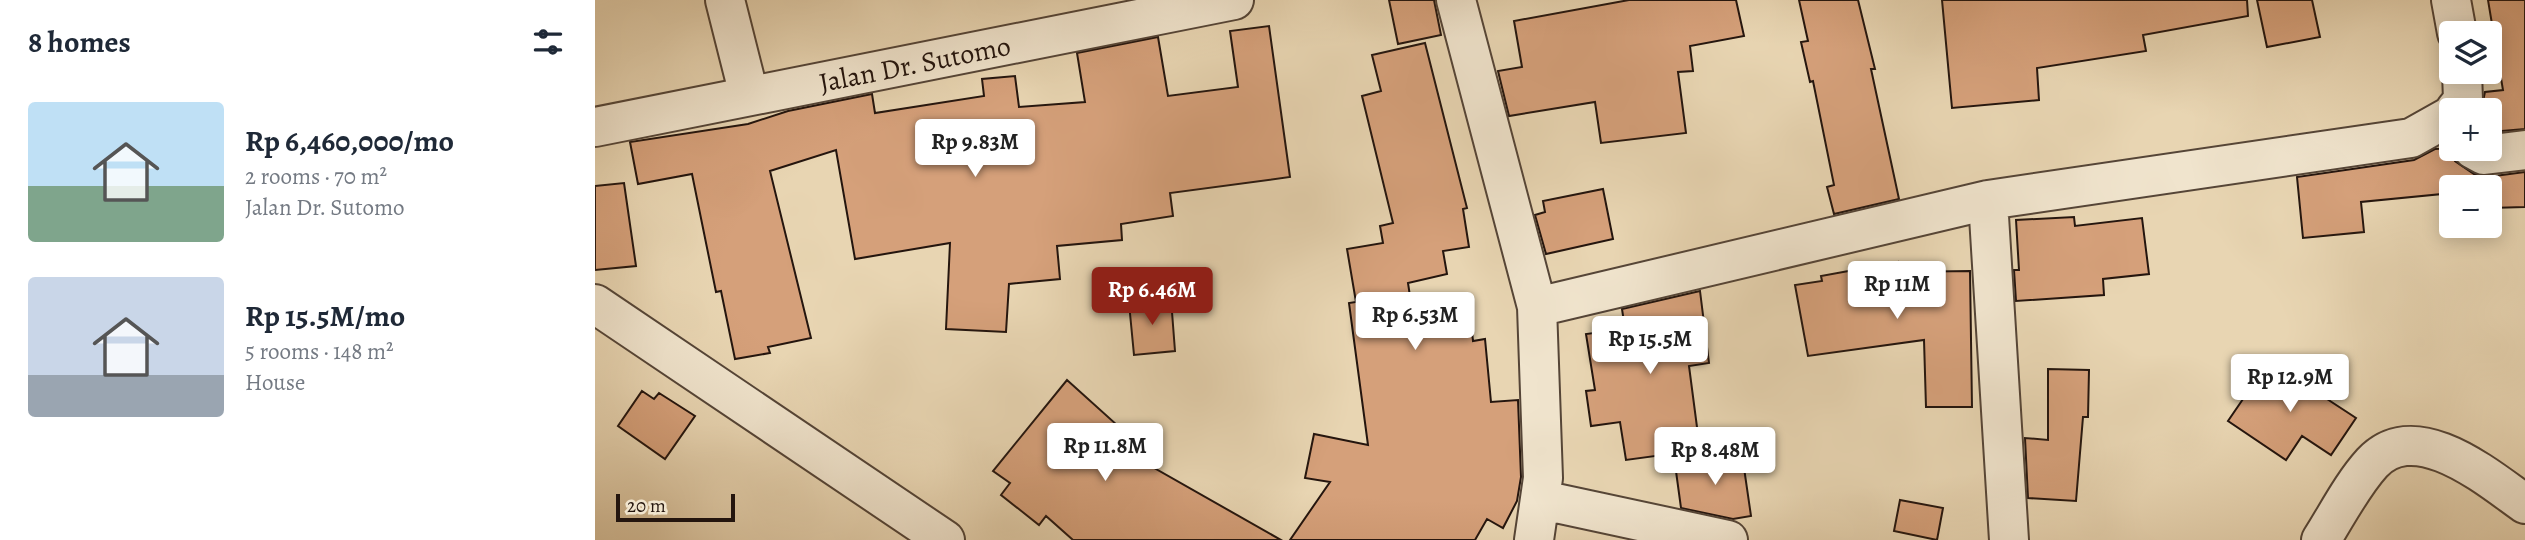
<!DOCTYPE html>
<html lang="en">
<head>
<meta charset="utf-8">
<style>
  body { margin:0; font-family:Alegreya,serif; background:#f2f2f3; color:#1f2937; height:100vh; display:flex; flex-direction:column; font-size:26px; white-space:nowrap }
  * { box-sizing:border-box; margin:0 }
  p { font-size:23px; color:#747a83 }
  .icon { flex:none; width:38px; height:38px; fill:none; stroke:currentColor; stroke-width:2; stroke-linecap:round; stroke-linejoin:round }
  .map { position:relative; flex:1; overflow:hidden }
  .panel { display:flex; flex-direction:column; background:#fff; width:595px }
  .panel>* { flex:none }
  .tools { position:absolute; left:1844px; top:21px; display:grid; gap:14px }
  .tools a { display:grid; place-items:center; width:63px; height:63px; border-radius:7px; background:#fff; box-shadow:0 4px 18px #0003; font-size:35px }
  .scale { position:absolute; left:21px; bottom:18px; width:119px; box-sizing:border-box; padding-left:7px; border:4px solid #24150e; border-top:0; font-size:19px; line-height:24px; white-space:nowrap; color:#24150e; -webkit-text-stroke:5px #f0e4cd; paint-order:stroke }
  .price { position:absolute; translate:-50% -60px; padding:0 16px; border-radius:7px; background:#fff; color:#222; font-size:23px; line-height:46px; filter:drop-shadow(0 2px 4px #0008) }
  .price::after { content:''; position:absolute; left:50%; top:42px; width:21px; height:16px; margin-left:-10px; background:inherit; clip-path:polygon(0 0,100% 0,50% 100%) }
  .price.selected { background:#8f2418; color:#fff }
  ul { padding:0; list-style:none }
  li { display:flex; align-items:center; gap:21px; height:175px; padding:0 28px }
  li span { display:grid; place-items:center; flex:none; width:196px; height:140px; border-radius:7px; color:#555 }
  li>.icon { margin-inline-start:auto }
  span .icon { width:84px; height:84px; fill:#fffc; stroke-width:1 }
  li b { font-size:30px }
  h2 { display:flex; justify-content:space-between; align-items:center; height:84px; padding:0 28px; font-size:30px }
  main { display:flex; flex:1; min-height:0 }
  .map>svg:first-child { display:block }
</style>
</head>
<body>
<main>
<section class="panel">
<h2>8 homes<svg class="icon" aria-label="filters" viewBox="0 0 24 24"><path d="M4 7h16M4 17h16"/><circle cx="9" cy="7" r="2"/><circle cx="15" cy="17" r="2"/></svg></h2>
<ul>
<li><span style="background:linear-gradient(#bfe0f5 60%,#7fa58c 0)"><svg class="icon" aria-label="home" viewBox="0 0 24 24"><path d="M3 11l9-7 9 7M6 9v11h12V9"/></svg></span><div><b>Rp 6,460,000/mo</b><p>2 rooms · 70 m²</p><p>Jalan Dr. Sutomo</p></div></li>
<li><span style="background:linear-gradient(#c9d6e8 70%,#9aa5b1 0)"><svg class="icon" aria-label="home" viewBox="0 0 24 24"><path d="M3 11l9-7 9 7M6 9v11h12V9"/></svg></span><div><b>Rp 15.5M/mo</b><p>5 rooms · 148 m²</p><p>House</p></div></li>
</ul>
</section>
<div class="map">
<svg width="1930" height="540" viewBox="0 0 1930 540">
  <rect width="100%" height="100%" fill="#e8d5b2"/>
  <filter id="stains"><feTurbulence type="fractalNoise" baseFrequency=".00286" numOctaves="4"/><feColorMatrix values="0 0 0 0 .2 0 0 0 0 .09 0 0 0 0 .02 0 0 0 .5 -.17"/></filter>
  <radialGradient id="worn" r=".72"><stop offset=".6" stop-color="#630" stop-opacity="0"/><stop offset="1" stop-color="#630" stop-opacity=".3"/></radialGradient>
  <path fill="#d5a07a" stroke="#24150e" stroke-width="2" d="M 794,0 L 839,0 L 846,35 L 803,44 Z
    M 1034,0 L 1141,0 L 1149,36 L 1095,46 L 1098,71 L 1083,72 L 1091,133 L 1006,143 L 1000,102 L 914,116 L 903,71 L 927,67 L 919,21 Z
    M 1204,0 L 1263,0 L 1280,69 L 1276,69 L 1304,199 L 1239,214 L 1232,187 L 1239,185 L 1218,81 L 1215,82 L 1206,42 L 1213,41 Z
    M 1347,0 L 1652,0 L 1653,16 L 1548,35 L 1551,51 L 1442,68 L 1444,100 L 1357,108 Z
    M 1662,0 L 1717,0 L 1725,37 L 1672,47 Z
    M 1893,0 L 1930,0 L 1930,129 L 1895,132 L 1895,110 L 1886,110 L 1890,92 L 1908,90 Z
    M 674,26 L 695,177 L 575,193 L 578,216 L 526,224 L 527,240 L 462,246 L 465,279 L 414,284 L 411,332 L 351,329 L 355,243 L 260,259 L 241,150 L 175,171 L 216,338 L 173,347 L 175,353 L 140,359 L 126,291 L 121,292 L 97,174 L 43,184 L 35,142 L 153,124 L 193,111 L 277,94 L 280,113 L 389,96 L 387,79 L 420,76 L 424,107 L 490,102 L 482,53 L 563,37 L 573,96 L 643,87 L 635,31 Z
    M 830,43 L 872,208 L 868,209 L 874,247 L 848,251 L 852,274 L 813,283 L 819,323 L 859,318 L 860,324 L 876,322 L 878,341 L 890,339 L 896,402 L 923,400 L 926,477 L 922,501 L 908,528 L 892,519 L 880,540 L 695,540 L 735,482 L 710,478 L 719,434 L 773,445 L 754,303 L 761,302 L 752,249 L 788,243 L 785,226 L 798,223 L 767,96 L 786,91 L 777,55 Z
    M 1856,148 L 1860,161 L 1879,174 L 1892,177 L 1930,172 L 1930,207 L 1895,208 L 1895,187 L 1857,187 L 1857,193 L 1766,202 L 1769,232 L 1708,238 L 1702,177 L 1819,160 L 1840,149 Z
    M 29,183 L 41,266 L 0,270 L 0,186 Z
    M 1008,189 L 1018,239 L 951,254 L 940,215 L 950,212 L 948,201 Z
    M 1479,217 L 1480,226 L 1547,218 L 1554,274 L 1508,279 L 1509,295 L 1421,301 L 1419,270 L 1424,270 L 1421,220 Z
    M 1303,262 L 1304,272 L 1375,271 L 1377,407 L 1331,407 L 1329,340 L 1213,356 L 1200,285 L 1227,281 L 1226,276 Z
    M 1105,291 L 1114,363 L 1094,366 L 1105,450 L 1031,460 L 1025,422 L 996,426 L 991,391 L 1000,390 L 991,334 L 1030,329 L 1027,309 Z
    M 576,299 L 580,351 L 539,355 L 534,303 Z
    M 1674,361 L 1761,418 L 1736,455 L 1707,436 L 1691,460 L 1633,421 Z
    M 1453,369 L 1494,370 L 1493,417 L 1488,417 L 1481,501 L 1433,498 L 1430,438 L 1453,440 Z
    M 472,380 L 522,425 L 510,440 L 686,540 L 478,540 L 451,516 L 444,525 L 406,495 L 415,483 L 398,471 Z
    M 47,391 L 59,399 L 64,393 L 100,416 L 70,459 L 23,426 Z
    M 1147,454 L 1156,516 L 1138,519 L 1086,508 L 1080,464 Z
    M 1305,500 L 1348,508 L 1342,540 L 1299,531 Z"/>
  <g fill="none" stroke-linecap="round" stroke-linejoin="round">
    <defs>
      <path id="minor" d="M 861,0 L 942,307 L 948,478 L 939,540
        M 1856,0 L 1862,33
        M 1860,110 L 1868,100 L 1867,72
        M 1878,149 L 1889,155 L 1930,150
        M 1393,200 L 1414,540
        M 0,304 L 350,540
        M 942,307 L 1393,200 L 1816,138 L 1857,115
        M 947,500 L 1133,540
        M 1726,540 C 1742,515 1757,485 1777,463 C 1821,416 1893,478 1930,504"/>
      <g id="tertiary">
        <path d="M 130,0 L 154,95"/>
        <path id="s1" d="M 0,127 L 639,0"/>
      </g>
    </defs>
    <use href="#minor" stroke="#554537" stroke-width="42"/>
    <use href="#tertiary" stroke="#554537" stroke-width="42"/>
    <use href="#minor" stroke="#f0e4cd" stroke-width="38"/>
    <use href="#tertiary" stroke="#f0e4cd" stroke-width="38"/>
  </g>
  <g text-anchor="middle" stroke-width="6" stroke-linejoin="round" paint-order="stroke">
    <g font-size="28" fill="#24150e" stroke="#f0e4cd">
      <text dy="10" stroke="none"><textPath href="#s1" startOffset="326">Jalan Dr. Sutomo</textPath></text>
    </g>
  </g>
  <rect width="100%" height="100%" filter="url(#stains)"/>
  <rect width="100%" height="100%" fill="url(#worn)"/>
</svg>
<div class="tools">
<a><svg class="icon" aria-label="layers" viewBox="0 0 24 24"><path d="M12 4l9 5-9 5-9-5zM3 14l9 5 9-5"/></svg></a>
<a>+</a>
<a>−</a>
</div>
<div class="scale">20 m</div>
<b class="price" style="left:380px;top:179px">Rp 9.83M</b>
<b class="price" style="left:1302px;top:321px">Rp 11M</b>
<b class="price selected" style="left:557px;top:327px">Rp 6.46M</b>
<b class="price" style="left:820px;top:352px">Rp 6.53M</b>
<b class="price" style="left:1055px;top:376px">Rp 15.5M</b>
<b class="price" style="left:1695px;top:414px">Rp 12.9M</b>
<b class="price" style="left:510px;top:483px">Rp 11.8M</b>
<b class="price" style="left:1120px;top:487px">Rp 8.48M</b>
</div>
</main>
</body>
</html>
